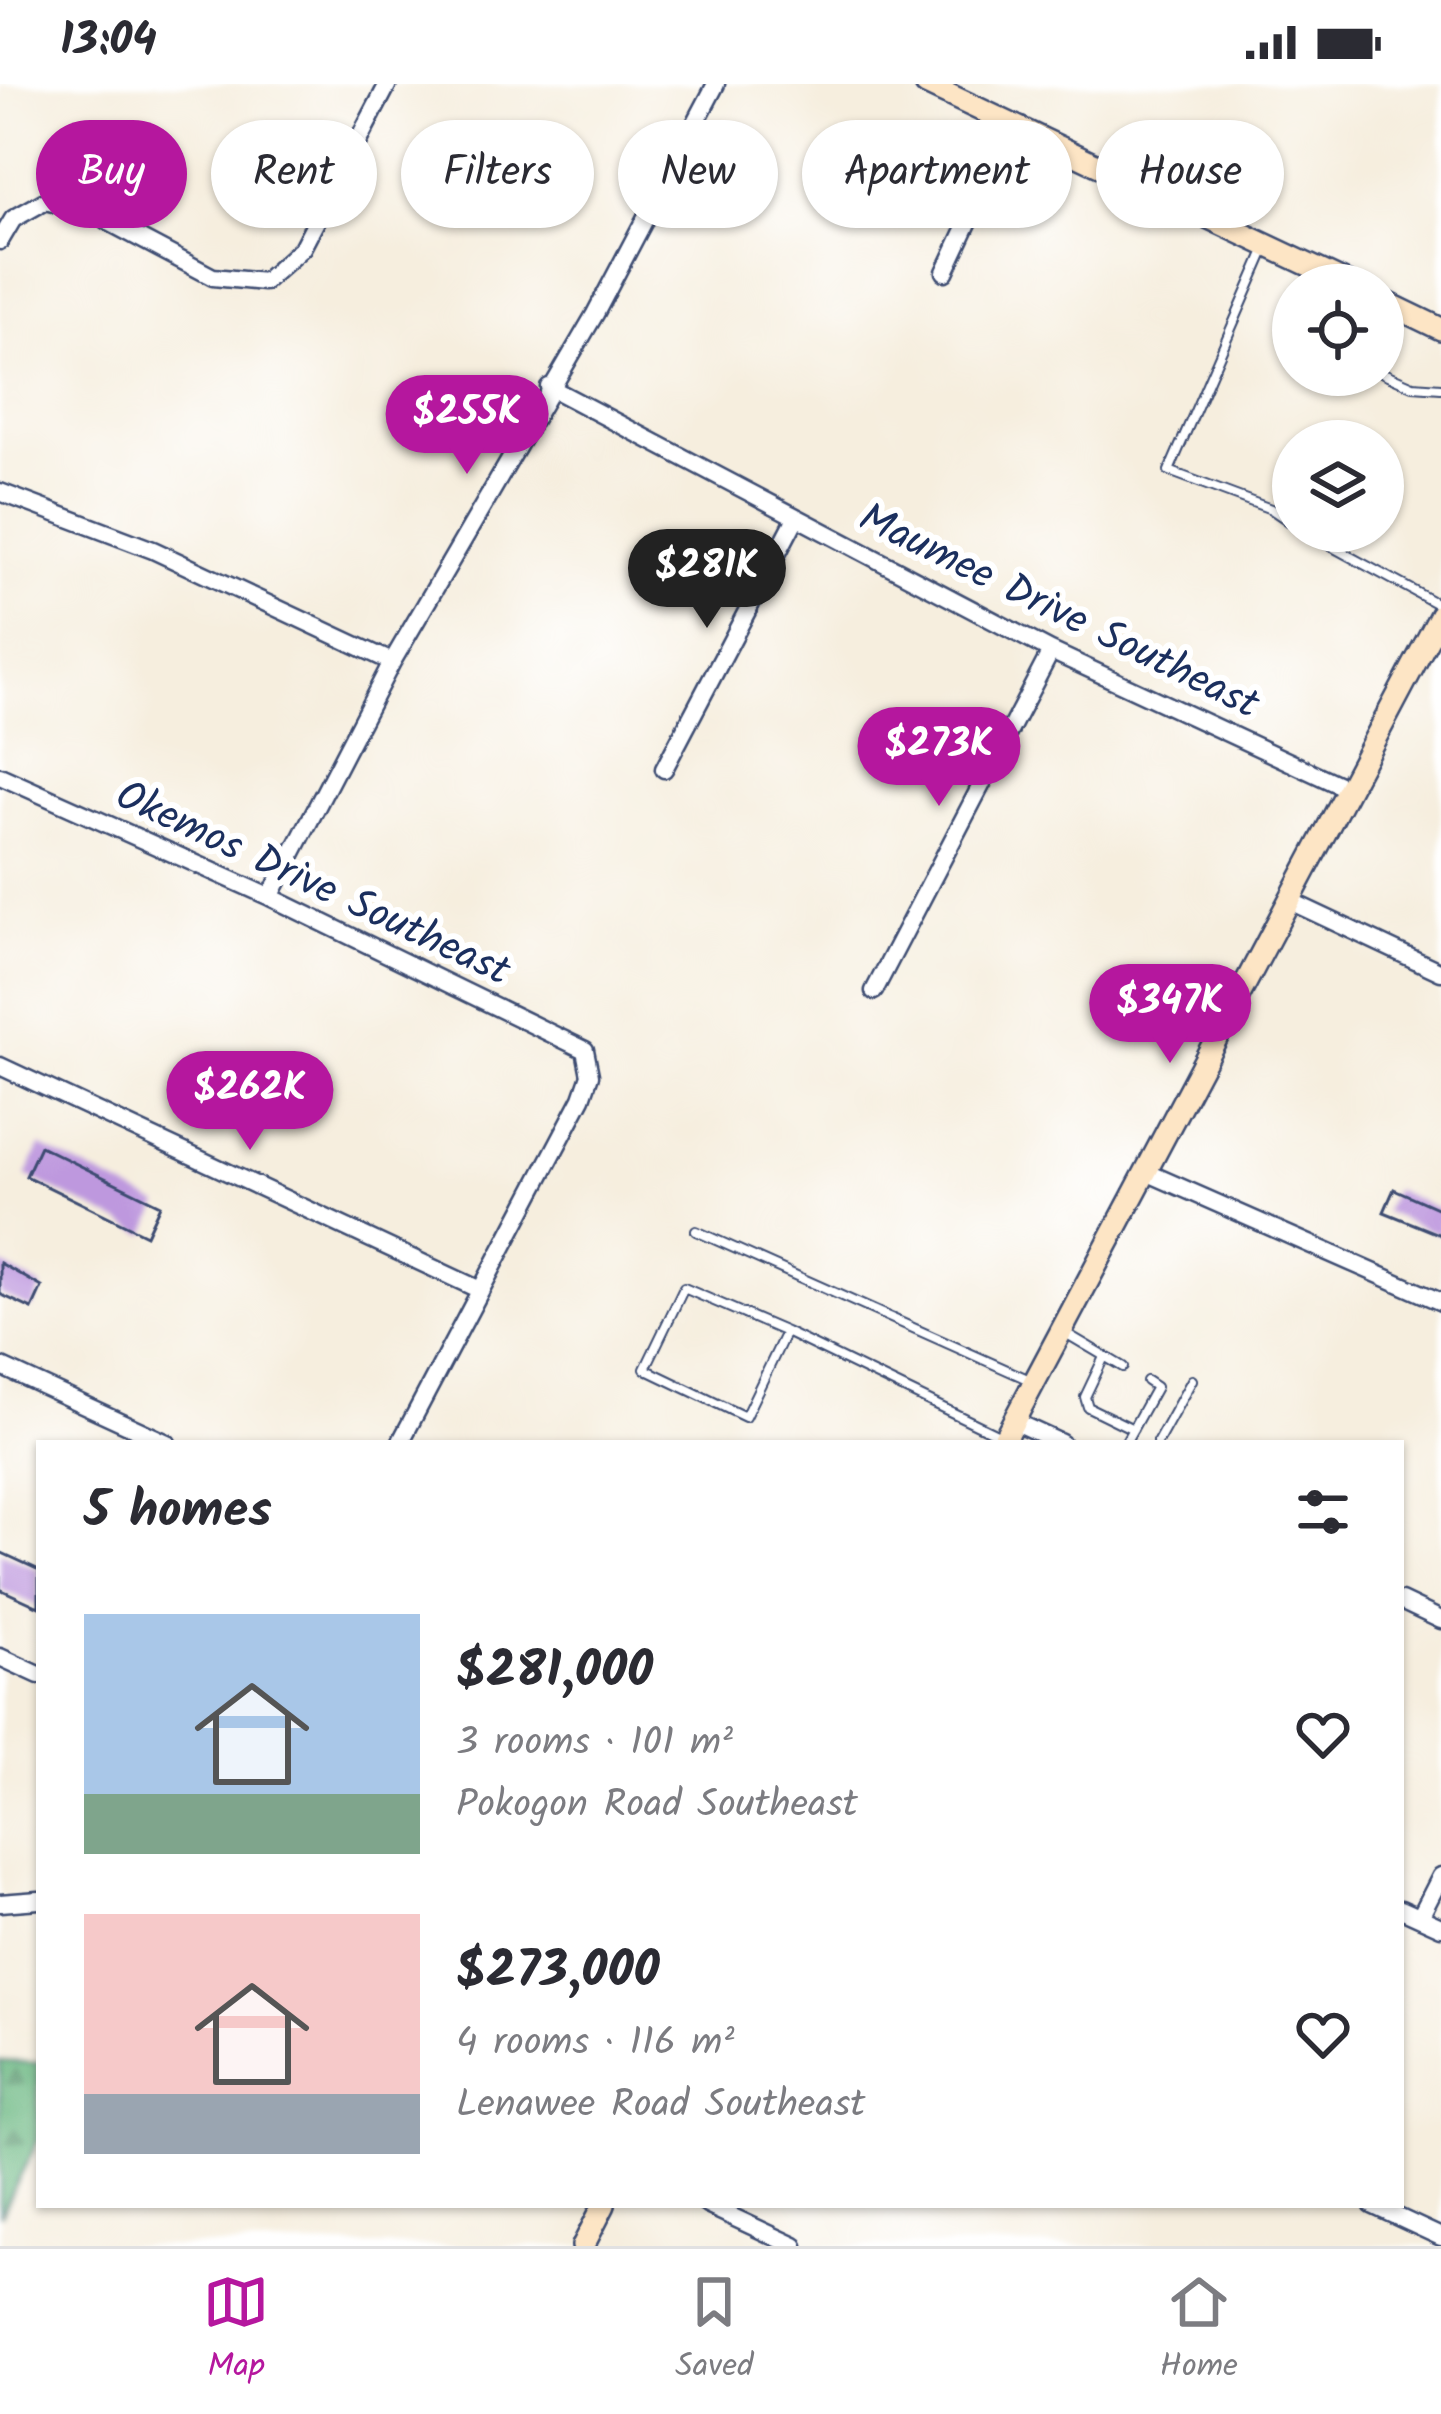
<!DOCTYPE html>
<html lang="en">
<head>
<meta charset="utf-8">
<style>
  body { margin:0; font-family:Kalam,sans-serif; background:#f7f7f7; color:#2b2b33; height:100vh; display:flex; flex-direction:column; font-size:45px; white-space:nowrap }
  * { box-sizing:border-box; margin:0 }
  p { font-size:39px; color:#7c7c81 }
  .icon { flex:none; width:66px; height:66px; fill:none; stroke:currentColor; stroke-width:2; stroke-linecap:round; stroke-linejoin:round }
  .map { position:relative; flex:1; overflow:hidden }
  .details { position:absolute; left:36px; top:1356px; width:1368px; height:768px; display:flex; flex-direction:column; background:#fff; border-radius:0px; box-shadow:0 3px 9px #0004 }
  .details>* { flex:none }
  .top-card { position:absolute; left:36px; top:36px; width:1371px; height:108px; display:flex; gap:24px }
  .buttons { position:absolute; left:1272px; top:180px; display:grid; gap:24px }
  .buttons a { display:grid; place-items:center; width:132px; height:132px; border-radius:50%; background:#fff; box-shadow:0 3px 9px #0004; font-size:60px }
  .price { position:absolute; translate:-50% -102px; padding:0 27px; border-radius:42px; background:#b5179e; color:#fff; font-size:39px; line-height:78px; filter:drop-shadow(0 3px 6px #0008) }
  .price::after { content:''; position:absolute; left:50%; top:72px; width:36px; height:27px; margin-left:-18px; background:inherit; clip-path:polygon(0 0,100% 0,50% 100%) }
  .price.active { background:#222; color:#fff }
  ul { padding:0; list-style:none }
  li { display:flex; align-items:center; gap:36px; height:300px; padding:0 48px }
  li span { display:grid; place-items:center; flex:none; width:336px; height:240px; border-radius:0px; color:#555 }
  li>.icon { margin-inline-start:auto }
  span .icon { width:144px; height:144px; fill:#fffc; stroke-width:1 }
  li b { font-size:51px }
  h2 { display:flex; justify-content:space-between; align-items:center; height:144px; padding:0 48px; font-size:51px }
  .chip { padding:0 42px; border-radius:54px; background:#fff; box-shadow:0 3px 9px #0004; font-size:42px; line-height:108px }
  .chip.active { background:#b5179e; color:#fff }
  .status { display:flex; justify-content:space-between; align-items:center; height:84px; padding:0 60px; background:#fff; direction:ltr }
  .status svg { height:33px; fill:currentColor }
  .menu { display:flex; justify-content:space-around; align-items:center; height:168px; border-top:3px solid #e1e1e2; background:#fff; font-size:33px; color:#7c7c81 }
  .menu a { display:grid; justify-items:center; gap:6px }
  .menu .active { color:#b5179e }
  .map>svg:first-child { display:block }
</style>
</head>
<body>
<div class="status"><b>13:04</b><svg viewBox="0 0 49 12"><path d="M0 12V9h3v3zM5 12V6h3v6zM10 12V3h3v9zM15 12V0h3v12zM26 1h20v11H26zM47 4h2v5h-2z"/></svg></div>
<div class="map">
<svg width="1441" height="2162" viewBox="0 0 1441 2162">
  <defs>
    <pattern id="forest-firs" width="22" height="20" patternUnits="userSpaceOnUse" patternTransform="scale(3)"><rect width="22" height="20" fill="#68b67f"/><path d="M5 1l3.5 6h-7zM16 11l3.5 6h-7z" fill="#55946b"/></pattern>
  </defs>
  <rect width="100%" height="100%" fill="#fff"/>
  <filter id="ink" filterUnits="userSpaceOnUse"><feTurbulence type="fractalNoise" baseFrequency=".00833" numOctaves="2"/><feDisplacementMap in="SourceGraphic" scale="24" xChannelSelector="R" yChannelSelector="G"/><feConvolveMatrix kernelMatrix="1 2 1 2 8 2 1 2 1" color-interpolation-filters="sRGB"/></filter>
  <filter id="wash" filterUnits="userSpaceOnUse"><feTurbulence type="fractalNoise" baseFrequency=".004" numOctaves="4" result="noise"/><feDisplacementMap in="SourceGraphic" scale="48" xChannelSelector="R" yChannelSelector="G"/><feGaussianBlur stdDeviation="2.7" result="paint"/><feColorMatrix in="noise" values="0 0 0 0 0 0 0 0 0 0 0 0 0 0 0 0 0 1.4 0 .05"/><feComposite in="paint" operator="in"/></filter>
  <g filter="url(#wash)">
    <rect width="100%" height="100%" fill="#f6eede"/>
    <path fill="url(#forest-firs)" stroke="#42726e" stroke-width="3" d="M 0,1977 L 39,1979 L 39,2055 L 0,2132 Z"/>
    <g id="blocks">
      <path fill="#be98de" d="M 40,1062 L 160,1121 L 146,1151 L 26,1092 Z
        M 1394,1105 L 1441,1126 L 1441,1151 L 1384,1128 Z
        M 0,1179 L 42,1203 L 32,1225 L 0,1210 Z
        M 0,1468 L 39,1486 L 39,1523 L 0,1505 Z"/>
    </g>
  </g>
  <g filter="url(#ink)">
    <use href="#blocks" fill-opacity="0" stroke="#3c4c71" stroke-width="3"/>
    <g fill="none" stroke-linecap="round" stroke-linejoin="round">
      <defs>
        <path id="lane" d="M 1267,162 L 1169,387 L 1271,425 L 1293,440
          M 1383,289 L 1413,302 L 1441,304
          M 1303,447 L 1441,522
          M 696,1147 L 1032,1297
          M 1062,1247 L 1123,1283
          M 786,1248 L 684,1204 L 645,1285 L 745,1333 L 786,1248 L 1003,1353
          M 1104,1273 L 1085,1313 L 1088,1323 L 1133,1345
          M 1125,1359 L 1156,1303 L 1147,1297
          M 1157,1359 L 1192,1296"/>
        <path id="street" d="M 0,157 L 13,135 L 45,117 L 90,128 L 213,193 L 264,198 L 302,164 L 388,0
          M 945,188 L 1014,41
          M 549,303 L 1051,567 L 1350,706
          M 0,408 L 153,466 L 392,578
          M 664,685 L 796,434
          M 0,692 L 270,813 L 585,966 L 590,991 L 582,1014 L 400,1359
          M 270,813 L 392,578 L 595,230 L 716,0
          M 1290,817 L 1441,888
          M 874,907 L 1051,567
          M 0,982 L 478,1205
          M 1146,1088 L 1441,1218
          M 0,1282 L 167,1359
          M 1013,1337 L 1061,1359
          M 1401,1517 L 1441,1536
          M 0,1573 L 39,1591
          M 0,1819 L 39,1816
          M 1401,1825 L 1441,1843
          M 1420,1833 L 1441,1792
          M 707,2121 L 795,2162
          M 1372,2121 L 1441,2153"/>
        <path id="secondary" d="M 926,0 L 1351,201
          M 1383,217 L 1441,245
          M 1002,1359 L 1441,530
          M 583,2162 L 604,2121"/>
      </defs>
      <use href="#lane" stroke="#3c4c71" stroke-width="12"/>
      <use href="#street" stroke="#3c4c71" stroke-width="21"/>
      <use href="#secondary" stroke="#3c4c71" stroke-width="26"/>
      <use href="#lane" stroke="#fff" stroke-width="8"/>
      <use href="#street" stroke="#fff" stroke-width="16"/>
      <use href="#secondary" stroke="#fde5c5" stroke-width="21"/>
    </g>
  </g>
  <g text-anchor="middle" stroke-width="12" stroke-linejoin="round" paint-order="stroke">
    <g font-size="42" fill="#1b2f5e" stroke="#fff">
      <text transform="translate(1060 525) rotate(26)" y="15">Maumee Drive Southeast</text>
      <text transform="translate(314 797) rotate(25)" y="15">Okemos Drive Southeast</text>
    </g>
  </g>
</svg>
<div class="buttons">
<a><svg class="icon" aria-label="locate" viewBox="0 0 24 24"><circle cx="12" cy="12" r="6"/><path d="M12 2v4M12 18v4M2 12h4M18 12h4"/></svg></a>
<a><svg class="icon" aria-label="layers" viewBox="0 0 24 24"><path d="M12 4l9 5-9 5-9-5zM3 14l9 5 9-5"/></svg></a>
</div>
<b class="price" style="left:467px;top:393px">$255K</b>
<b class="price active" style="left:707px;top:547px">$281K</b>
<b class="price" style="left:939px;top:725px">$273K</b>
<b class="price" style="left:1170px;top:982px">$347K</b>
<b class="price" style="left:250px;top:1069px">$262K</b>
<div class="top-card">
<a class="chip active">Buy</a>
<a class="chip">Rent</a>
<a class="chip">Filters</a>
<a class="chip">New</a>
<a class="chip">Apartment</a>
<a class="chip">House</a>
</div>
<section class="details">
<h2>5 homes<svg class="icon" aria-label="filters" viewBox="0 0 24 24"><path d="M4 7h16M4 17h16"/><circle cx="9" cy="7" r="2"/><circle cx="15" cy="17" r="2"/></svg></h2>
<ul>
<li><span style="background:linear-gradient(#a9c7e8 75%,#7fa58c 0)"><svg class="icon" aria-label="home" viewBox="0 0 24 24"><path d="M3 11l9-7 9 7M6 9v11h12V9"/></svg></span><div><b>$281,000</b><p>3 rooms · 101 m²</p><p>Pokogon Road Southeast</p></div><svg class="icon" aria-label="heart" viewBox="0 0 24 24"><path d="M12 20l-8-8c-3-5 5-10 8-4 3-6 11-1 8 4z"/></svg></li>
<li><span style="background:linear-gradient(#f6c9c9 75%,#9aa5b1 0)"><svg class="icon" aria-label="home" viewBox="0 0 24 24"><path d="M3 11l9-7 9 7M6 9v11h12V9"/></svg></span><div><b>$273,000</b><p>4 rooms · 116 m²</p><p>Lenawee Road Southeast</p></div><svg class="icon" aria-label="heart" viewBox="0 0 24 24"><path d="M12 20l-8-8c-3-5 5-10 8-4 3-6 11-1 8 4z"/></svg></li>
</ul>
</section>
</div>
<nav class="menu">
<a class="active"><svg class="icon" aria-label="map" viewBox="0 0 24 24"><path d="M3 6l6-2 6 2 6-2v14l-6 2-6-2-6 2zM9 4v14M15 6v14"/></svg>Map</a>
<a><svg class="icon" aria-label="saved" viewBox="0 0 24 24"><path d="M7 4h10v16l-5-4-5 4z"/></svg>Saved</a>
<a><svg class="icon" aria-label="home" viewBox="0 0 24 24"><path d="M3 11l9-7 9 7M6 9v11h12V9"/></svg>Home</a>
</nav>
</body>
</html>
